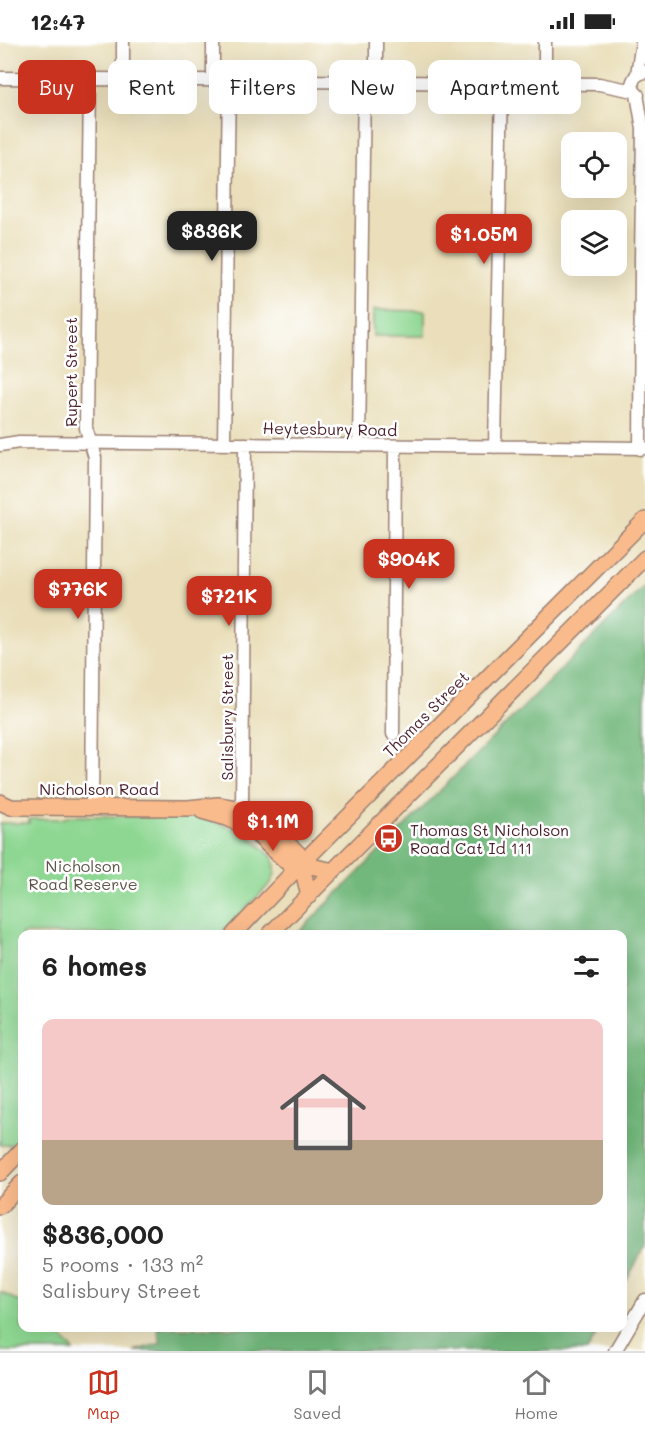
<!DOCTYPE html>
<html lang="en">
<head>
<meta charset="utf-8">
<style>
  body { margin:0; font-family:Mali,sans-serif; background:#f2f2f2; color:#222; height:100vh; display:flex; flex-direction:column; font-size:22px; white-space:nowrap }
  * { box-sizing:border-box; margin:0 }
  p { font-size:20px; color:#767676 }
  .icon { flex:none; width:33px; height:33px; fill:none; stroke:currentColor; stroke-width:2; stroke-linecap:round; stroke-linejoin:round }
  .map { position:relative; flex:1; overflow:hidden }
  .sheet { position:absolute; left:18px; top:888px; width:609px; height:402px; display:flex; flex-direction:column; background:#fff; border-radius:12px; box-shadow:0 6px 24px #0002 }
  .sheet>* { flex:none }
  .guide { position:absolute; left:18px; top:18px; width:609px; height:54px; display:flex; gap:12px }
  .tools { position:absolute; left:561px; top:90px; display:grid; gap:12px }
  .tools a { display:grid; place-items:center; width:66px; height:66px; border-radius:12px; background:#fff; box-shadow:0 6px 24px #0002; font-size:30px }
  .price { position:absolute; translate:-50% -51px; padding:0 14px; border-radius:12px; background:#c8321e; color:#fff; font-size:20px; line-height:39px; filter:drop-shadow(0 2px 3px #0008) }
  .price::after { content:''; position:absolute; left:50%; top:36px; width:18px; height:14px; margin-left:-9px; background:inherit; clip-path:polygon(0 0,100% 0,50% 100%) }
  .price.active { background:#222; color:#fff }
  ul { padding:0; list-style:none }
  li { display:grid; align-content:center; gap:12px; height:318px; padding:0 24px }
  li span { display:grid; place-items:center; height:186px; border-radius:12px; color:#555 }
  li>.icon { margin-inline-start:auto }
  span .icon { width:108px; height:108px; fill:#fffc; stroke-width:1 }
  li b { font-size:26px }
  h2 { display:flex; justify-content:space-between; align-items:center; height:72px; padding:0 24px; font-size:26px }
  .tag { padding:0 21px; border-radius:12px; background:#fff; box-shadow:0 6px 24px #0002; font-size:21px; line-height:54px }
  .tag.active { background:#c8321e; color:#fff }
  .status { display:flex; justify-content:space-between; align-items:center; height:42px; padding:0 30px; background:#fff; direction:ltr }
  .status svg { height:16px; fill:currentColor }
  .tab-bar { display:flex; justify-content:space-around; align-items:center; height:84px; border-top:2px solid #e0e0e0; background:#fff; font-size:16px; color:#767676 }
  .tab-bar a { display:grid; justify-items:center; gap:3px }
  .tab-bar .active { color:#c8321e }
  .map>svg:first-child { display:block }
</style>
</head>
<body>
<div class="status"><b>12:47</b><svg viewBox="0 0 49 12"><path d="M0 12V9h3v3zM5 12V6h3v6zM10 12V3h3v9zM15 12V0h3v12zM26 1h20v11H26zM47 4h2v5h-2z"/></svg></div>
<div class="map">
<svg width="645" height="1309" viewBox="0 0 645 1309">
  <rect width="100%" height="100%" fill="#fff"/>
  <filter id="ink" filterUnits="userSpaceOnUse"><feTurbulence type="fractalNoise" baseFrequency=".0167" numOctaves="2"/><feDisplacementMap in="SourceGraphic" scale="12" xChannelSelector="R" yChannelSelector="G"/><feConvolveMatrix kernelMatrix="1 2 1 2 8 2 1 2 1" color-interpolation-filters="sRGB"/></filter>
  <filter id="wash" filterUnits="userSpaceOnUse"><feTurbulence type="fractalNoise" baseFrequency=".008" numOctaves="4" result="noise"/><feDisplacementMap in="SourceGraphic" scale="24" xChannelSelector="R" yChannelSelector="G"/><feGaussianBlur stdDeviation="1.35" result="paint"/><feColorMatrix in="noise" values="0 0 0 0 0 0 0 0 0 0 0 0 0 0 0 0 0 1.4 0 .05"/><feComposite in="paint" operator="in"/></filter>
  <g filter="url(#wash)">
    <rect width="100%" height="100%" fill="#eadfba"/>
    <path fill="#8ed792" stroke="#6c7b5e" stroke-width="1.5" d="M 373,268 L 425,269 L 425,294 L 373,294 Z
      M 70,774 L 201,775 L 246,791 L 272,815 L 275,824 L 275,831 L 271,841 L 220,892 L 22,892 L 22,1092 L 12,1103 L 0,1103 L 0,781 L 29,781 L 29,777 L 62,777 Z
      M 0,1250 L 22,1261 L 22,1286 L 54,1286 L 74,1309 L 0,1309 Z"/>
    <path fill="#72b87c" stroke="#5e6c54" stroke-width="1.5" d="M 645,543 L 645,1204 L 623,1245 L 622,892 L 297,892 Z
      M 157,1286 L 600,1286 L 587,1309 L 134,1309 L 161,1301 Z"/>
  </g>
  <g filter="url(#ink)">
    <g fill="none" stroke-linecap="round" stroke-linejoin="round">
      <defs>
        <path id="minor" d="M 637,32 L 642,0
          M 0,36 L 599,42 L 634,49
          M 90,37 L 86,386 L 95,416 L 92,766
          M 123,38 L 123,0
          M 213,38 L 213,0
          M 376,40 L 376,0
          M 545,42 L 545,0
          M 637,52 L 643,87 L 641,216 L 640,407
          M 638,53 C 628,45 632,32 645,30
          M 224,402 L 229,38
          M 0,403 L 19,400 L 645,406
          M 359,404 L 364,40
          M 495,405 L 502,41
          M 393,692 L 395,404
          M 242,767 L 245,402
          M 615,1309 L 645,1258"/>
        <path id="major" d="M 0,760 L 11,765 L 188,766 L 218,763 L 242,767 L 257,775 L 270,785 L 299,812 L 309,854
          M 202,769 L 227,776 L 252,788 L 289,822 L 301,822 L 334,829
          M 234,892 L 301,822 L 645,478
          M 270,892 L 645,516
          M 0,1131 L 22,1108
          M 0,1164 L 22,1141"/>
      </defs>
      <use href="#minor" stroke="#9a7f72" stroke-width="15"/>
      <use href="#major" stroke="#9a7f72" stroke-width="18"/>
      <use href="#minor" stroke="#fff" stroke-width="12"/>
      <use href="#major" stroke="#fabb8c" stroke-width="15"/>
    </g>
  </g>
  <defs>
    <symbol id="bus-disc" viewBox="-11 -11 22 22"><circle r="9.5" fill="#c8321e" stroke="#fff"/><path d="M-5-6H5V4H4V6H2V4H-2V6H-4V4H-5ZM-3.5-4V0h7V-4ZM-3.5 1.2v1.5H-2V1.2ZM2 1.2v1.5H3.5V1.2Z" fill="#fff"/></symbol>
  </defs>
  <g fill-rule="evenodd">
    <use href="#bus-disc" x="372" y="780" width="33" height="33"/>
  </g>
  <g text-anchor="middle" stroke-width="5" stroke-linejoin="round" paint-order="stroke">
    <g font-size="16" fill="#4a1f2b" stroke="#fff">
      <text transform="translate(71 330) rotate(-90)" y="6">Rupert Street</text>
      <text transform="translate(330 387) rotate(1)" y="6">Heytesbury Road</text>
      <text transform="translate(426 672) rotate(-45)" y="6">Thomas Street</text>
      <text transform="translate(227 675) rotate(-90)" y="6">Salisbury Street</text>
      <text x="99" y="753">Nicholson Road</text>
    </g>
    <g font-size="16" fill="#4a1f2b" stroke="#fff" text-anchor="start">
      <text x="410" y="794">Thomas St Nicholson<tspan x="410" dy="18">Road Cat Id 111</tspan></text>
    </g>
    <g font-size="16" fill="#5e564a" stroke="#fff">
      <text x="83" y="830">Nicholson<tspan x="83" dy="18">Road Reserve</tspan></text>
    </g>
  </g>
</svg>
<div class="tools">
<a><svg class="icon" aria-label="locate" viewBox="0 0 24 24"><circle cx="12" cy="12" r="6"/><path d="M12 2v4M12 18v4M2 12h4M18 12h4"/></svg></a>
<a><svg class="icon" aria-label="layers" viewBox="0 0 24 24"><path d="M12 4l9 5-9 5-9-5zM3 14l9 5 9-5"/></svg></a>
</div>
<b class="price active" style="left:212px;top:220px">$836K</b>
<b class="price" style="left:484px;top:223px">$1.05M</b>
<b class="price" style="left:409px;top:548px">$904K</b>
<b class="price" style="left:78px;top:578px">$776K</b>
<b class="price" style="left:229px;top:585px">$721K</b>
<b class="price" style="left:273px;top:810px">$1.1M</b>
<div class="guide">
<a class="tag active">Buy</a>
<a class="tag">Rent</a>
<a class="tag">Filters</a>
<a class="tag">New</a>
<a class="tag">Apartment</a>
</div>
<section class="sheet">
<h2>6 homes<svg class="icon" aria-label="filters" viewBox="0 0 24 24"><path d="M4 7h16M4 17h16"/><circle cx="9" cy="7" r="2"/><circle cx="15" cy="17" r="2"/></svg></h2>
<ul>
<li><span style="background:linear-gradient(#f6c9c9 65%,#b9a48a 0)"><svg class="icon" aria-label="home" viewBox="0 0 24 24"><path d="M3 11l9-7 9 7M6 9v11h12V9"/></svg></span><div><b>$836,000</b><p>5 rooms · 133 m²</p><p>Salisbury Street</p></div></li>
</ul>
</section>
</div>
<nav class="tab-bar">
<a class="active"><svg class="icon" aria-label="map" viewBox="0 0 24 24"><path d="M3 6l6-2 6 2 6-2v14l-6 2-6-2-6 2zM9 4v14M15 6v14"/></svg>Map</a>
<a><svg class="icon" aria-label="saved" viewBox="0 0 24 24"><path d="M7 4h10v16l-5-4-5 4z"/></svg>Saved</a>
<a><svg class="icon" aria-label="home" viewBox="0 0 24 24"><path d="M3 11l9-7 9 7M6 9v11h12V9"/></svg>Home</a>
</nav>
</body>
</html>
